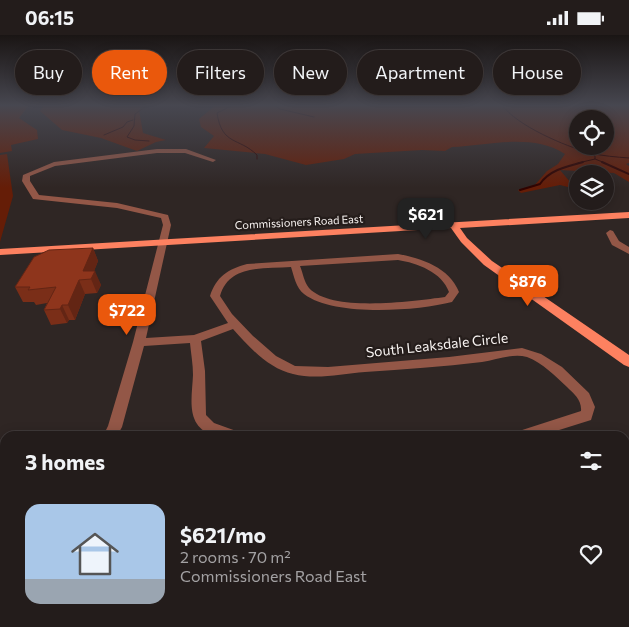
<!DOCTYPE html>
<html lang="en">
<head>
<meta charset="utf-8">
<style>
  body { margin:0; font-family:Commissioner,sans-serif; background:#2b2524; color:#f1f3f6; height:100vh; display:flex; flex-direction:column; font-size:19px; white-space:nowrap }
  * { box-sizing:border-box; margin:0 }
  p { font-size:16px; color:#a3a1a3 }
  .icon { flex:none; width:28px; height:28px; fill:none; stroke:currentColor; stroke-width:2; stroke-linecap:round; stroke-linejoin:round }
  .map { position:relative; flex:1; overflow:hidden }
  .side { position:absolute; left:0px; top:396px; width:630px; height:196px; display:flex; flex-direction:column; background:#231c1b; border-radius:15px 15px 0 0; box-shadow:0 2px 12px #0003,0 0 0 1px #403a3a }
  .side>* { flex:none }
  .top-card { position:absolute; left:15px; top:15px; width:600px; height:45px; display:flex; gap:10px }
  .buttons { position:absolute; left:569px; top:75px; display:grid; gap:10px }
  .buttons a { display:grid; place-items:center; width:45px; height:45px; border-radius:50%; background:#231c1b; box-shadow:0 2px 12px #0003,0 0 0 1px #403a3a; font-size:25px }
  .price { position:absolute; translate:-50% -42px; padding:0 11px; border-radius:10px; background:#ea580c; color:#fff; font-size:16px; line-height:32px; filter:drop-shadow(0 1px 2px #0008) }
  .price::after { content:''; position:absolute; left:50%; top:30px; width:15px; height:11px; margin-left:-8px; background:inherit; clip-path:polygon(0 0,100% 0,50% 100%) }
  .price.on { background:#222; color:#fff }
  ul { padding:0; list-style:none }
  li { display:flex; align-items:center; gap:15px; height:125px; padding:0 25px }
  li span { display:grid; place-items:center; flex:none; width:140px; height:100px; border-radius:15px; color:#555 }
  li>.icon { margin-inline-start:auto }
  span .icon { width:60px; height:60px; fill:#fffc; stroke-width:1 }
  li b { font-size:21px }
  h2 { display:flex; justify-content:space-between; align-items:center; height:60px; padding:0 25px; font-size:21px }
  .pill { padding:0 18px; border-radius:22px; background:#231c1b; box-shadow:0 2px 12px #0003,0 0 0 1px #403a3a; font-size:18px; line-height:45px }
  .pill.on { background:#ea580c; color:#fff }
  .status { display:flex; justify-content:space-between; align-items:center; height:35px; padding:0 25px; background:#231c1b; direction:ltr }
  .status svg { height:14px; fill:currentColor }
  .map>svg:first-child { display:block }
</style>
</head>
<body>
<div class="status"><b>06:15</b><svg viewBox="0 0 49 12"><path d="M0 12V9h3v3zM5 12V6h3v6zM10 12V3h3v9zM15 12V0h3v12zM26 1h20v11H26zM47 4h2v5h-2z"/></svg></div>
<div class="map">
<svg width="629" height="592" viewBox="0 0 629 592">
  <rect width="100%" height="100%" fill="#2f2624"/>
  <path fill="#651d07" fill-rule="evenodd" d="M 0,70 L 29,70 L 19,83 L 37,95 L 38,104 L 11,110 L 12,116 L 0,118 Z
    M 44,70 L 143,70 L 139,75 L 143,98 L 166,105 L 156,107 L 137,116 L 101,103 L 62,95 L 40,76 Z
    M 216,70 L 629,70 L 629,128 L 626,129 L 629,131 L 629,147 L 614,138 L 560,135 L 576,154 L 560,150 L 521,158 L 518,155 L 534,151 L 547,136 L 558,129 L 565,119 C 533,98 488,110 452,112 L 445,116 L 422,115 L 355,119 L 344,124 L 306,130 L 265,119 L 204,113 L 214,101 L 201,92 L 199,84 ZM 578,84 L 605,84 L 605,111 L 578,111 Z
    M 7,119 L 13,161 L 0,207 L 0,120 Z"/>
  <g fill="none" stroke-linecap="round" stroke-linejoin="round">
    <path stroke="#2f0300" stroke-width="1" d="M 148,70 L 135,79 L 134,91 L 127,102 L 135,105 L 149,106
      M 233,70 L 217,78 C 222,111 239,102 257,120 L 257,124
      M 274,70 L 280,74 L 314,82
      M 502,70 C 517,91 565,111 590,118 C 603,121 616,122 629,123
      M 104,100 L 123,92 L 127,87 L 133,85
      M 595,124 L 605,128
      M 578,128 L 595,124 L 595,121 L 592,119"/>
    <path stroke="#2f0300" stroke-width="2" d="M 602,127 L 629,139
      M 520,155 L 540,149 C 549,135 568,131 583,127"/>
    <path fill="#935747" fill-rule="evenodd" d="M 157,114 L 186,114 L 216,125 L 213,127 L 185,118 L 157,118 L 55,131 L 30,141 L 30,146 L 39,160 L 117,168 L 168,180 L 171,190 L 146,303 L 194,300 L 228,288 L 210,261 C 216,242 228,234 247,229 L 398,219 C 421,223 450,233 459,257 L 452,267 C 417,276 334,282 304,259 C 296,253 294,241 291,232 C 264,234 229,229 220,261 L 232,279 L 253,301 L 276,321 L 295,331 L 328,332 L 449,322 L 522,313 L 541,319 L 562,332 L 589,358 L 595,372 L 591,385 L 540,401 L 514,401 L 516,397 L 581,376 C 582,365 574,359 567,352 C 555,341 543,328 527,322 C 512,318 497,325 482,327 C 443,332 404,334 365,337 C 341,339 316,345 293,339 C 269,334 249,312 233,294 L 201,306 L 205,336 L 206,380 L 214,388 L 239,397 L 241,401 C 233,401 221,403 213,400 C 185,391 192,363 193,340 C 193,329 191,319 190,308 L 144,311 L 122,392 L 117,401 L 103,401 L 108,391 L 133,307 L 163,190 L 161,183 L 117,173 L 33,164 L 22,146 L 23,140 L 54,127 ZM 398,225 C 417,228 442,237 449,257 L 445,262 C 414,266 332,278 309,253 C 304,247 303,238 300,231 Z
      M 610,195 L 613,196 L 619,206 L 629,212 L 629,219 L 612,210 L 606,198 Z
      M 0,420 L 5,421 L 5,435 L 0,434 Z
      M 629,441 L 629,456 L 625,457 L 625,442 Z
      M 5,579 L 5,588 L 15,588 L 14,592 L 0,592 L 0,581 Z
      M 525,588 L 545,588 L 547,592 L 527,592 Z"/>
    <path fill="#fd8160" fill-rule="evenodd" d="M 629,177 L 629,183 L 460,193 L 467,203 L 492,226 L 629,320 L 629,332 L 624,330 L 484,230 L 461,207 L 451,193 L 0,220 L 0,214 Z"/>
  </g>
  <path fill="#7a2e18" d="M 93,213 L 98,226 L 94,236 L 101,250 L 97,258 L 85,259 L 75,285 L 69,285 L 67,288 L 51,290 L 44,275 L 47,268 L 36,270 L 34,267 L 23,267 L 15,252 Z"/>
  <path fill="#632514" d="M 93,213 L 98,226 L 91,244 L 83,236 Z
    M 95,236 L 101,250 L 97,258 L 91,244 Z
    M 79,245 L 85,259 L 75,285 L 68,270 Z
    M 62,270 L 69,285 L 67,288 L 60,274 Z"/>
  <path fill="#8e351c" stroke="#632514" d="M 93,213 L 83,236 L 95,236 L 91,244 L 79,245 L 68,270 L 62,270 L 60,274 L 44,275 L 56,252 L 28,255 L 30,252 L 15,252 L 34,222 L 49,215 Z"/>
  <linearGradient id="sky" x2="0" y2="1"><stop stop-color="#1a1514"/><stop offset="0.46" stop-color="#474750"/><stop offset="1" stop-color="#474750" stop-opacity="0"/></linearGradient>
  <rect width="629" height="153" fill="url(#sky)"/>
  <g text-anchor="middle" stroke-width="4.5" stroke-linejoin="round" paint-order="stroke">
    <g font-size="11" fill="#f7f2f0" stroke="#251d1b">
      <text transform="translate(299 187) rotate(-3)" y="4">Commissioners Road East</text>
    </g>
    <g font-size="14" fill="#f7f2f0" stroke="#251d1b">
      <text transform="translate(437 310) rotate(-6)" y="5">South Leaksdale Circle</text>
    </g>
  </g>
</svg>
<div class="buttons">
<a><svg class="icon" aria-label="locate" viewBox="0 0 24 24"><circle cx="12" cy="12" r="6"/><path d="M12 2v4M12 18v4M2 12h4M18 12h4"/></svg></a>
<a><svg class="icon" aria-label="layers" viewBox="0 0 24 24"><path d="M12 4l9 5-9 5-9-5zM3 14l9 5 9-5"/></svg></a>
</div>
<b class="price on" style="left:426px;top:205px">$621</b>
<b class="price" style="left:528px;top:272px">$876</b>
<b class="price" style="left:127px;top:301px">$722</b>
<div class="top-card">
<a class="pill">Buy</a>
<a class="pill on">Rent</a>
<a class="pill">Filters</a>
<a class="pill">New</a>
<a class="pill">Apartment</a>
<a class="pill">House</a>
</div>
<section class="side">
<h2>3 homes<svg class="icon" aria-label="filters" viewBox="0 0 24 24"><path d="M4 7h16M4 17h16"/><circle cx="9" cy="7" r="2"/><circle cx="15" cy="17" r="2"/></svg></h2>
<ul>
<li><span style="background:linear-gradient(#a9c7e8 75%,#9aa5b1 0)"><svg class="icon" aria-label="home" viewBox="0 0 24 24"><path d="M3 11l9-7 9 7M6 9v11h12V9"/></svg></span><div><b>$621/mo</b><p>2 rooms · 70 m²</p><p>Commissioners Road East</p></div><svg class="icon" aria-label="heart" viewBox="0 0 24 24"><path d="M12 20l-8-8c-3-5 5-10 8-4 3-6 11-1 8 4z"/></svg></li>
</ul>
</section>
</div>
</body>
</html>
